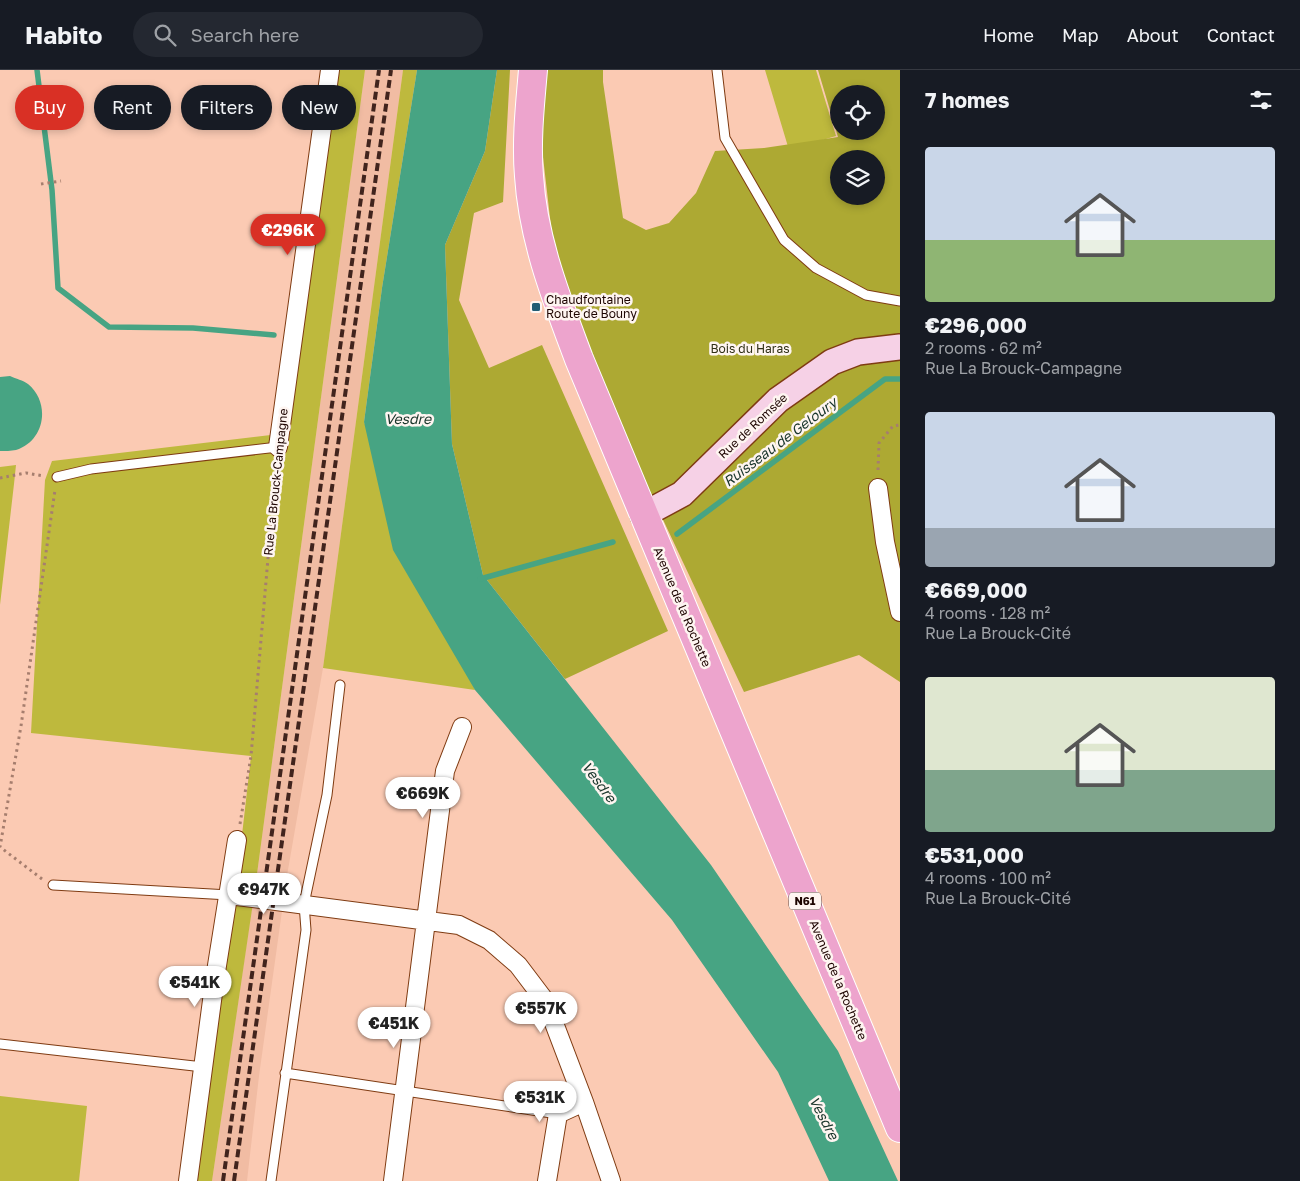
<!DOCTYPE html>
<html lang="en">
<head>
<meta charset="utf-8">
<style>
  body { margin:0; font-family:"Golos Text",sans-serif; background:#242831; color:#f1f3f6; height:100vh; display:flex; flex-direction:column; font-size:19px; white-space:nowrap }
  * { box-sizing:border-box; margin:0 }
  p { font-size:16px; color:#9ea1a6 }
  .icon { flex:none; width:28px; height:28px; fill:none; stroke:currentColor; stroke-width:2; stroke-linecap:round; stroke-linejoin:round }
  .map { position:relative; flex:1; overflow:hidden }
  .details { display:flex; flex-direction:column; background:#171b24; width:400px }
  .details>* { flex:none }
  .hud { position:absolute; left:15px; top:15px; width:475px; height:45px; display:flex; gap:10px }
  .buttons { position:absolute; left:830px; top:15px; display:grid; gap:10px }
  .buttons a { display:grid; place-items:center; width:55px; height:55px; border-radius:50%; background:#171b24; box-shadow:0 2px 8px #0003; font-size:25px }
  .price { position:absolute; translate:-50% -42px; padding:0 11px; border-radius:18px; background:#fff; color:#222; font-size:16px; line-height:32px; filter:drop-shadow(0 1px 2px #0008) }
  .price::after { content:''; position:absolute; left:50%; top:30px; width:15px; height:11px; margin-left:-8px; background:inherit; clip-path:polygon(0 0,100% 0,50% 100%) }
  .price.current { background:#d93025; color:#fff }
  ul { padding:0; list-style:none }
  li { display:grid; align-content:center; gap:10px; height:265px; padding:0 25px }
  li span { display:grid; place-items:center; height:155px; border-radius:5px; color:#555 }
  li>.icon { margin-inline-start:auto }
  span .icon { width:90px; height:90px; fill:#fffc; stroke-width:1 }
  li b { font-size:21px }
  h2 { display:flex; justify-content:space-between; align-items:center; height:60px; padding:0 25px; font-size:21px }
  .chip { padding:0 18px; border-radius:22px; background:#171b24; box-shadow:0 2px 8px #0003; font-size:18px; line-height:45px }
  .chip.current { background:#d93025; color:#fff }
  header { display:flex; align-items:center; gap:30px; box-sizing:border-box; height:70px; padding:0 25px; background:#171b24; border-bottom:1px solid #363941 }
  header strong { font-size:24px }
  nav { display:flex; gap:28px; margin-inline-start:auto; font-size:18px }
  .search { width:350px; height:45px; background:#242831; display:flex; align-items:center; gap:12px; box-sizing:border-box; padding:0 18px; border-radius:28px; color:#9ea1a6; font-size:19px }
  main { display:flex; flex:1; min-height:0 }
  .map>svg:first-child { display:block }
</style>
</head>
<body>
<header>
<strong>Habito</strong>
<div class="search"><svg class="icon" aria-label="search" viewBox="0 0 24 24"><circle cx="10" cy="10" r="6"/><path d="M15 15l6 6"/></svg>Search here</div>
<nav><a>Home</a><a>Map</a><a>About</a><a>Contact</a></nav>
</header>
<main>
<div class="map">
<svg width="900" height="1111" viewBox="0 0 900 1111">
  <rect width="100%" height="100%" fill="#fbcab3"/>
  <path fill="#f1bca3" d="M 365,0 L 403,0 L 323,598 L 284,823 L 255,819 Z
    M 252,837 L 282,841 L 259,1006 L 247,1111 L 212,1111 Z"/>
  <path fill="#beb93d" d="M 330,0 L 365,0 L 255,819 L 212,1111 L 197,1111 L 237,809 L 251,686 L 31,663 L 45,410 L 52,391 L 279,364 Z
    M 403,0 L 417,0 L 382,218 L 364,352 L 475,620 L 323,598 Z
    M 765,0 L 816,0 L 836,66 L 789,80 Z
    M 16,395 L 14,414 L 0,535 L 0,397 Z
    M 0,1026 L 87,1036 L 79,1111 L 0,1111 Z"/>
  <path fill="#ada933" fill-rule="evenodd" d="M 497,0 L 510,0 L 503,132 L 474,143 L 459,230 L 489,298 L 542,275 L 668,561 L 565,609 L 483,505 L 452,374 L 445,175 L 485,81 Z
    M 543,0 L 603,0 L 603,12 L 623,148 L 646,160 L 669,153 L 696,123 L 715,81 L 764,78 L 838,67 L 818,0 L 900,0 L 900,612 L 859,585 L 744,622 L 619,356 L 555,191 L 537,35 ZM 839,24 L 876,24 L 876,61 L 839,61 ZM 839,89 L 876,89 L 876,126 L 839,126 Z"/>
  <path fill="#47a483" d="M 417,0 L 497,0 L 485,81 L 445,175 L 452,374 L 483,505 L 711,795 L 838,981 L 898,1111 L 829,1111 L 778,1002 L 672,850 L 475,620 L 393,480 L 364,352 L 382,218 Z
    M 10,306 C 16,309 23,310 28,314 C 51,333 45,371 16,380 C 11,381 5,381 0,381 L 0,307 Z"/>
  <g fill="none" stroke-linecap="round" stroke-linejoin="round">
    <path stroke="#47a483" stroke-width="5.5" d="M 37,0 L 52,120 L 58,218 L 109,257 L 193,258 L 274,265
      M 677,464 L 885,309 L 900,309
      M 480,509 L 613,472"/>
    <defs>
      <path id="lane" d="M 717,0 L 725,68 L 784,170 L 816,198 L 866,225 L 900,231
        M 57,407 L 91,399 L 278,377
        M 53,815 L 229,825
        M 0,974 L 203,997
        M 285,1003 L 558,1044
        M 271,1111 L 306,860 L 304,834 L 327,725 L 340,615"/>
      <path id="street" d="M 278,377 L 330,0
        M 878,418 L 885,472 L 900,542
        M 229,825 L 459,855 L 489,870 L 518,895 L 546,932 L 584,1032 L 611,1111
        M 188,1111 L 215,908 L 237,770
        M 393,1111 L 445,701 L 462,657
        M 547,1111 L 558,1044 L 584,1032"/>
      <path id="secondary" d="M 643,445 L 682,424 L 778,330 L 832,292 L 858,282 L 900,277"/>
      <path id="primary" d="M 533,0 C 530,35 526,71 529,106 C 533,170 557,230 579,289 L 900,1058"/>
    </defs>
    <use href="#lane" stroke="#7f3b12" stroke-width="11"/>
    <use href="#street" stroke="#7f3b12" stroke-width="20"/>
    <use href="#secondary" stroke="#7f3b12" stroke-width="28"/>
    <use href="#primary" stroke="#fff" stroke-width="30"/>
    <path stroke="#a67e6e" stroke-width="3" stroke-dasharray="2.5 4" stroke-linecap="butt" d="M 29,21 L 53,17
      M 41,114 L 61,111
      M 878,400 L 879,373 L 893,356 L 900,355
      M 0,408 L 26,403 L 44,406
      M 240,754 L 251,686 L 276,395
      M 42,809 L 0,777 L 21,656 L 55,420"/>
    <use href="#lane" stroke="#fff" stroke-width="9"/>
    <use href="#street" stroke="#fff" stroke-width="18"/>
    <use href="#secondary" stroke="#f6d1e6" stroke-width="25"/>
    <use href="#primary" stroke="#eda4cd" stroke-width="28"/>
    <path stroke="#41241d" stroke-width="4" stroke-dasharray="8 4" stroke-linecap="butt" d="M 223,1111 L 379,0
      M 234,1111 L 391,0"/>
  </g>
  <rect fill="#215d75" stroke="#fef5f1" stroke-width="2" x="531" y="232" width="10" height="10" rx="2.5"/>
  <g text-anchor="middle" stroke-width="5" stroke-linejoin="round" paint-order="stroke">
    <rect fill="#fef5f1" stroke="#604c48" stroke-width="1" x="789" y="822.5" width="32" height="17" rx="4"/>
    <g font-size="11" font-weight="bold" fill="#1d0400">
      <text x="805" y="835">N61</text>
    </g>
    <g font-size="12" fill="#1d0400" stroke="#fef5f1" text-anchor="start">
      <text x="546" y="234">Chaudfontaine<tspan x="546" dy="14">Route de Bouny</tspan></text>
    </g>
    <g font-size="12" fill="#303017" stroke="#fef5f1">
      <text x="750" y="283">Bois du Haras</text>
    </g>
    <g font-size="12" fill="#1d0400" stroke="#fef5f1">
      <text transform="translate(753 356) rotate(-43)" y="4">Rue de Romsée</text>
      <text transform="translate(276 412) rotate(-84)" y="4">Rue La Brouck-Campagne</text>
      <text transform="translate(682 537) rotate(67)" y="4">Avenue de la Rochette</text>
      <text transform="translate(838 910) rotate(67)" y="4">Avenue de la Rochette</text>
    </g>
    <g font-size="14" font-style="italic" fill="#19352b" stroke="#fef5f1">
      <text x="408" y="354">Vesdre</text>
      <text transform="translate(780 372) rotate(-37)" y="5">Ruisseau de Geloury</text>
      <text transform="translate(599 712) rotate(53)" y="5">Vesdre</text>
      <text transform="translate(824 1048) rotate(62)" y="5">Vesdre</text>
    </g>
  </g>
</svg>
<div class="buttons">
<a><svg class="icon" aria-label="locate" viewBox="0 0 24 24"><circle cx="12" cy="12" r="6"/><path d="M12 2v4M12 18v4M2 12h4M18 12h4"/></svg></a>
<a><svg class="icon" aria-label="layers" viewBox="0 0 24 24"><path d="M12 4l9 5-9 5-9-5zM3 14l9 5 9-5"/></svg></a>
</div>
<b class="price current" style="left:288px;top:186px">€296K</b>
<b class="price" style="left:423px;top:749px">€669K</b>
<b class="price" style="left:264px;top:845px">€947K</b>
<b class="price" style="left:195px;top:938px">€541K</b>
<b class="price" style="left:541px;top:964px">€557K</b>
<b class="price" style="left:394px;top:979px">€451K</b>
<b class="price" style="left:540px;top:1053px">€531K</b>
<div class="hud">
<a class="chip current">Buy</a>
<a class="chip">Rent</a>
<a class="chip">Filters</a>
<a class="chip">New</a>
</div>
</div>
<section class="details">
<h2>7 homes<svg class="icon" aria-label="filters" viewBox="0 0 24 24"><path d="M4 7h16M4 17h16"/><circle cx="9" cy="7" r="2"/><circle cx="15" cy="17" r="2"/></svg></h2>
<ul>
<li><span style="background:linear-gradient(#c9d6e8 60%,#8fb573 0)"><svg class="icon" aria-label="home" viewBox="0 0 24 24"><path d="M3 11l9-7 9 7M6 9v11h12V9"/></svg></span><div><b>€296,000</b><p>2 rooms · 62 m²</p><p>Rue La Brouck-Campagne</p></div></li>
<li><span style="background:linear-gradient(#c9d6e8 75%,#9aa5b1 0)"><svg class="icon" aria-label="home" viewBox="0 0 24 24"><path d="M3 11l9-7 9 7M6 9v11h12V9"/></svg></span><div><b>€669,000</b><p>4 rooms · 128 m²</p><p>Rue La Brouck-Cité</p></div></li>
<li><span style="background:linear-gradient(#dfe7d0 60%,#7fa58c 0)"><svg class="icon" aria-label="home" viewBox="0 0 24 24"><path d="M3 11l9-7 9 7M6 9v11h12V9"/></svg></span><div><b>€531,000</b><p>4 rooms · 100 m²</p><p>Rue La Brouck-Cité</p></div></li>
</ul>
</section>
</main>
</body>
</html>
